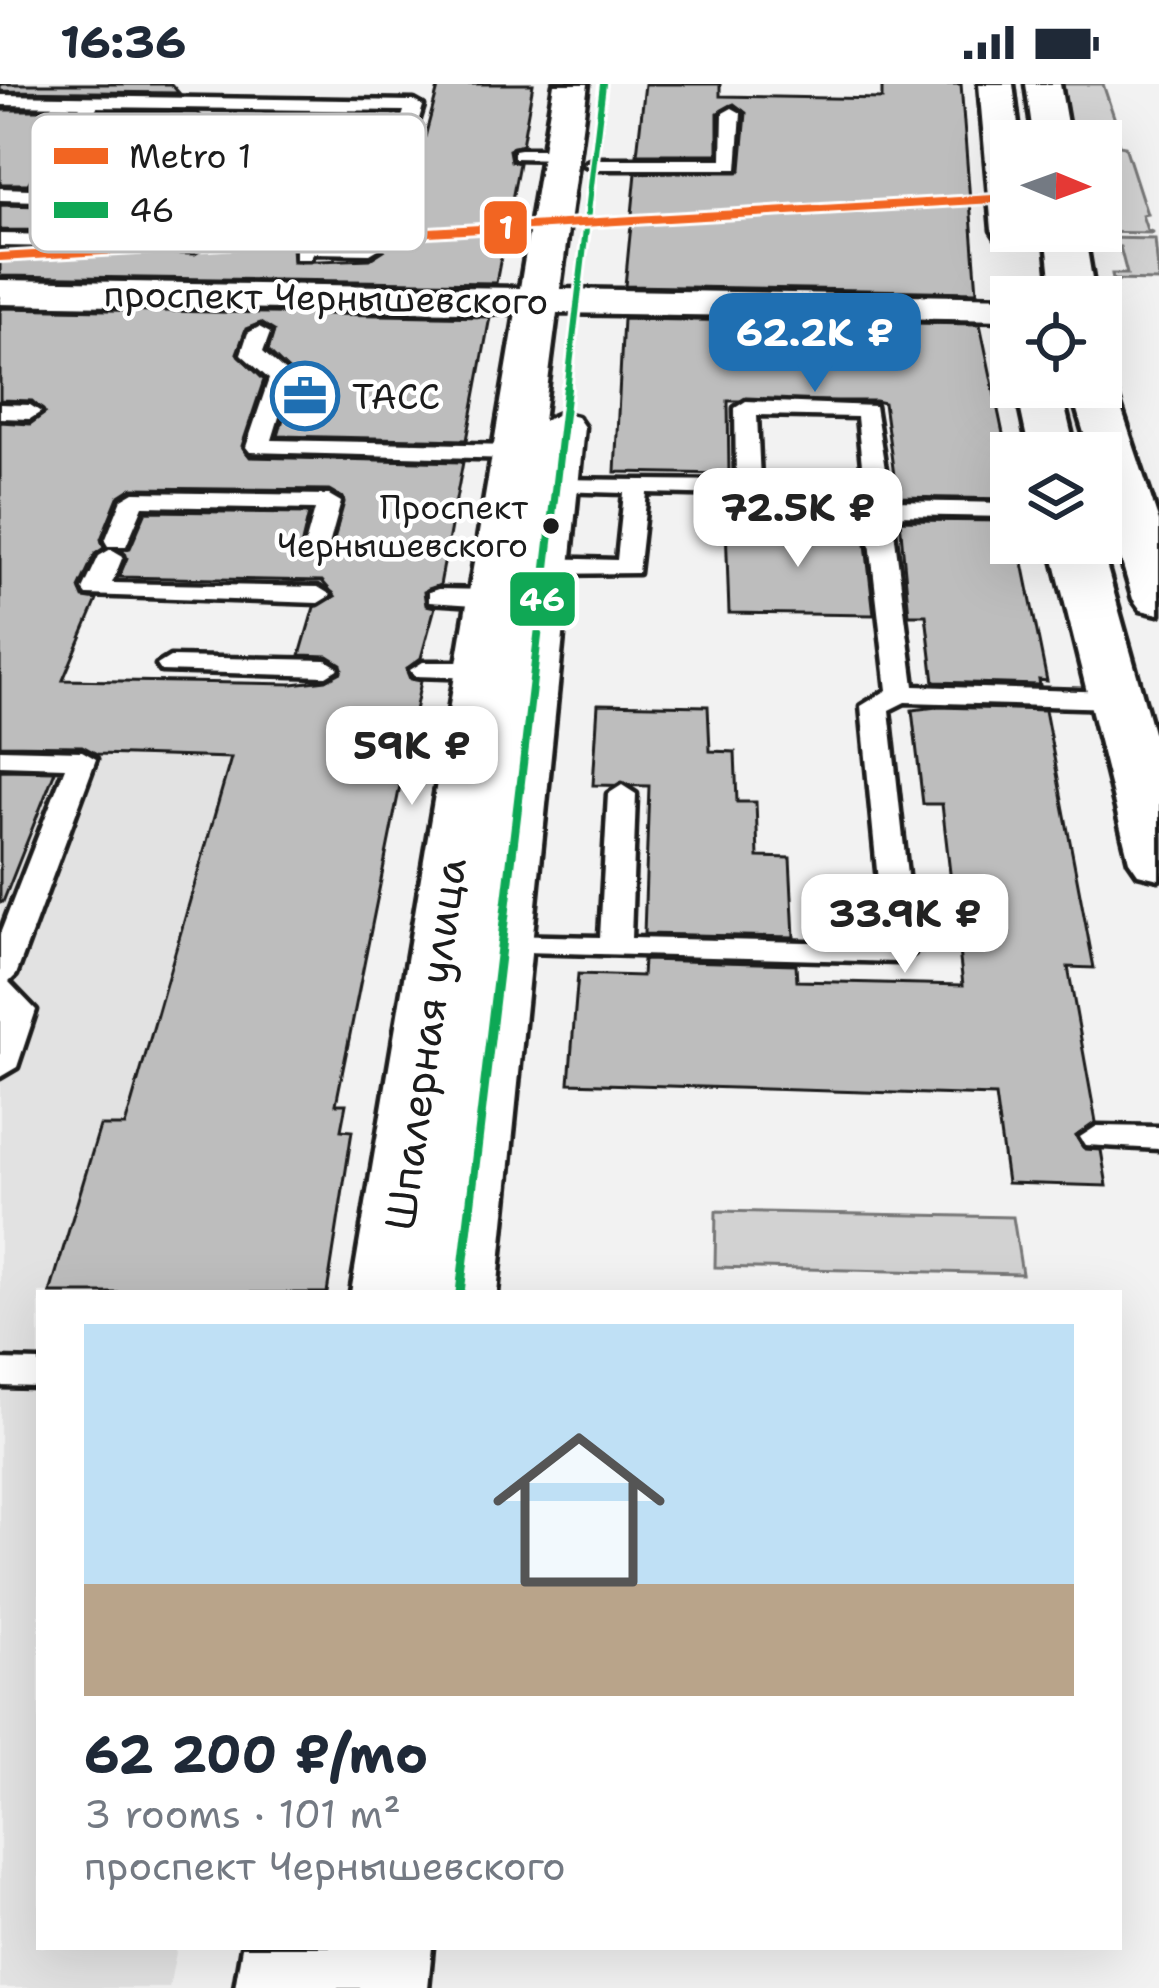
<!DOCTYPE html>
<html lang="en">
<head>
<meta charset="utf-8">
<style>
  body { margin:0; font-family:"Shantell Sans",sans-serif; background:#f2f2f3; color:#1f2937; height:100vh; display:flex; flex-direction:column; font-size:45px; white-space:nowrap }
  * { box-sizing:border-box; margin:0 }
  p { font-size:39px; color:#747a83 }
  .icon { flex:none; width:66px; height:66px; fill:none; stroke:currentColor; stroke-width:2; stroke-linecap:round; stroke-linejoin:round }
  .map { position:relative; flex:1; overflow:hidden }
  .side { position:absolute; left:36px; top:1206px; width:1086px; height:660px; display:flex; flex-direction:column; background:#fff; border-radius:0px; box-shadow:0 12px 48px #0002 }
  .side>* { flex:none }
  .needle { width:78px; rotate:91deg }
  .buttons { position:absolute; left:990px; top:36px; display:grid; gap:24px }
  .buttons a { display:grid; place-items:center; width:132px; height:132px; border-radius:0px; background:#fff; box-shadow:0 12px 48px #0002; font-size:60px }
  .price { position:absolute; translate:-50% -102px; padding:0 27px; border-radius:24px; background:#fff; color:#222; font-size:39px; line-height:78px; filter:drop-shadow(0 3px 6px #0008) }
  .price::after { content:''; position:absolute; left:50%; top:72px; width:36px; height:27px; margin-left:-18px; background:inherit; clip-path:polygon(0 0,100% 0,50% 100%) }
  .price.active { background:#1f6fb2; color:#fff }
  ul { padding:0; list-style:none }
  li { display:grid; align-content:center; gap:24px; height:636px; padding:0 48px }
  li+li { border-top:3px solid #e0e1e3 }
  li span { display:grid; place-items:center; height:372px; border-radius:0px; color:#555 }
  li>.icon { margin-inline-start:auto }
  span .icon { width:216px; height:216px; fill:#fffc; stroke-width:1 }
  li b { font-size:51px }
  .status { display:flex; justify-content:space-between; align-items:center; height:84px; padding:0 60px; background:#fff; direction:ltr }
  .status svg { height:33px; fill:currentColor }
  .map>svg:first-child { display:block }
</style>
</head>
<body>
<div class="status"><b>16:36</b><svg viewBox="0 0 49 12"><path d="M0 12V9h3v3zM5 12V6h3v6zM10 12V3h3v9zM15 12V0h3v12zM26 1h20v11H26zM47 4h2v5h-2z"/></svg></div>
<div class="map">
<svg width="1159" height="1904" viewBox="0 0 1159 1904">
  <rect width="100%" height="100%" fill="#f2f2f2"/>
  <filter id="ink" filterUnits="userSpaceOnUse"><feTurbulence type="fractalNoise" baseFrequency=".00833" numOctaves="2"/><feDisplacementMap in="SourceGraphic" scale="24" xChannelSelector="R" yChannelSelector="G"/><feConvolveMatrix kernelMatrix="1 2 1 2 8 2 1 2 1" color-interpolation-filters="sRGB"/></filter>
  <g filter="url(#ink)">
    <path fill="#e2e2e2" d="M 328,573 L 425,576 L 336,1019 L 346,1020 L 341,1046 L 352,1047 L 327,1209 L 39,1209 L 39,1863 L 177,1863 L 169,1904 L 0,1904 L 0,595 L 321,600 Z"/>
    <path fill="#d2d2d2" stroke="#777" stroke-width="3" d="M 1063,0 L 1103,0 L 1117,42 L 1113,43 L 1119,61 L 1125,62 L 1147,130 L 1142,131 L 1147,146 L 1154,149 L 1087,148 L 1101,147 L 1101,57 L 1072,57 Z
      M 192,23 L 396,26 L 363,112 L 71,107 L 88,75 L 161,76 Z
      M 1105,154 L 1155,155 L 1159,197 L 1113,196 L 1112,190 L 1127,190 L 1120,163 L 1108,162 Z
      M 716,1127 L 1013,1133 L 1022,1190 L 715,1183 Z"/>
    <path fill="#bdbdbd" stroke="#1c1c1c" stroke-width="3" fill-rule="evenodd" d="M 0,0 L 171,0 L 179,9 L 0,7 Z
      M 439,0 L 533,0 L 522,61 L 509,66 L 511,77 L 519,79 L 496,199 L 0,192 L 0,166 L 195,170 L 209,161 L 195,148 L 0,146 L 0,121 L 365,129 L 362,142 L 378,150 L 390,141 L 396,125 L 406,125 ZM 306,152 L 370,154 L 384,166 L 370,175 L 293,178 L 292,163 Z
      M 645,0 L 720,0 L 720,12 L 882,15 L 882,0 L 961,0 L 977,208 L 625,202 L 636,89 L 741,85 L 746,29 L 734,20 L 718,29 L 718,70 L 637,70 Z
      M 0,26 L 72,26 L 28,100 L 0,100 Z
      M 100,28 L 198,29 L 234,66 L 195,105 L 56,102 Z
      M 0,224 L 490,233 L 467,356 L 278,352 L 295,294 L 268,267 L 274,247 L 261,239 L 246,245 L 237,269 L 264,296 L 242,362 L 250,373 L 463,378 L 440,501 L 424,508 L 426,521 L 435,523 L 421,574 L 406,585 L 410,595 L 421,597 L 336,1020 L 346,1020 L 341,1046 L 352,1047 L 327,1209 L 50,1209 L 100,1042 L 125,1042 L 231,674 L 97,670 L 82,662 L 0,661 L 0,338 L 30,340 L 45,329 L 32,317 L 0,316 ZM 132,404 L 329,406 L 343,414 L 333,462 L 319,472 L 301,463 L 309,429 L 146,427 L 130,464 L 122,466 L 127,474 L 119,493 L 322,497 L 335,512 L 314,523 L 300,571 L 328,572 L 341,580 L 341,588 L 326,596 L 292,600 L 63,596 L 97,516 L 83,514 L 79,504 L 95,470 L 104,464 L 101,455 L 118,413 Z
      M 623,235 L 980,240 L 1011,388 L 1011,415 L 897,413 L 884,319 L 875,317 L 728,317 L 729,390 L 615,388 Z
      M 900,436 L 1011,437 L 1011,459 L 1019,459 L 1047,597 L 1039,596 L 1040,601 L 934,598 L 926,531 L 909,531 Z
      M 726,441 L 864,442 L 874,531 L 729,529 Z
      M 598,620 L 708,622 L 710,667 L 735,668 L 737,718 L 756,718 L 758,773 L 790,774 L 794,853 L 644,850 L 649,702 L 593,701 Z
      M 937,623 L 1045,626 L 1094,884 L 1068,883 L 1096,1038 L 1076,1052 L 1085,1065 L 1101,1066 L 1107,1102 L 1007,1099 L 995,1012 L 569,999 L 578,890 L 642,892 L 643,876 L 796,880 L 797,897 L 963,901 L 942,720 L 923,720 L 912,626 Z
      M 0,686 L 55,687 L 3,818 L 0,818 Z"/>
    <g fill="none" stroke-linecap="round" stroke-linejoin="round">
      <defs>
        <path id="lane" d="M 0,11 L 414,17 L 423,22 L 386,140 L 376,146 L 366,140 L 371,125 L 0,116 L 0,104 L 30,105 L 80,22 L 0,21 ZM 97,23 L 404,27 L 375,114 L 48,106 Z
          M 732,24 L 741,29 L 737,85 L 593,85 L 584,80 L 593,75 L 722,75 L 723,29 Z
          M 520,65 L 560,65 L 569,70 L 560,75 L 514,74 L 514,66 Z
          M 0,150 L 195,153 L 205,159 L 195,165 L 0,162 Z
          M 306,157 L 370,158 L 380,164 L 370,170 L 314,169 L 310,175 L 296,175 L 296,163 Z
          M 259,243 L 270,249 L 263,268 L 291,293 L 272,356 L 513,361 L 525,368 L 513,375 L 250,368 L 246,363 L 269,295 L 241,270 L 248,249 Z
          M 746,317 L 875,322 L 890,417 L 1011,419 L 1011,433 L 892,431 L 914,602 L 1115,608 L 1129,616 L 1115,624 L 905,618 L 889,626 L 911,828 L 907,835 L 896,837 L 881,828 L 861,622 L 887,606 L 865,414 L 647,409 L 638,489 L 545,490 L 532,482 L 545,474 L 617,476 L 624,409 L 555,407 L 547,405 L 547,395 L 736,397 L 735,324 ZM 757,331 L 857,333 L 864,400 L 760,397 Z
          M 0,320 L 30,321 L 41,328 L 30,335 L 0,334 Z
          M 134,408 L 329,411 L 341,418 L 329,461 L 317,468 L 305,461 L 315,425 L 143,422 L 126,462 L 108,462 L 105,457 L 122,415 Z
          M 111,465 L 123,472 L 112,499 L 318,503 L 331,511 L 318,519 L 87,511 L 83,506 L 99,472 Z
          M 438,505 L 491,506 L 504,514 L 491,522 L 429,518 L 429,508 Z
          M 170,573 L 326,576 L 339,584 L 326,592 L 161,587 L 157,581 Z
          M 423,578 L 480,578 L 493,586 L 480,594 L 414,592 L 410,586 Z
          M 0,665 L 82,667 L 96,675 L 16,891 L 9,898 L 36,926 L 17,983 L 0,993 L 0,850 L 65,683 L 0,681 Z
          M 622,701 L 636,710 L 631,854 L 898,860 L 914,869 L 898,878 L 490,867 L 485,860 L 490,853 L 501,851 L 600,853 L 608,710 Z
          M 1097,1042 L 1159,1043 L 1159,1065 L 1085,1061 L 1080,1053 Z
          M 0,1276 L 39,1277 L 39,1303 L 0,1302 Z"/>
        <path id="secondary" d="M 554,0 L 588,0 L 560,205 L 1017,213 L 1011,213 L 1011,236 L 557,229 L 543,337 L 561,329 L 577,333 L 584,343 L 497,1209 L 351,1209 L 516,229 L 0,220 L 0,196 L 520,204 Z
          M 979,0 L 1013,0 L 1020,57 L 1011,57 L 1011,147 L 1030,147 L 1025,154 L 997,154 L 992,146 Z
          M 1026,0 L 1060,0 L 1070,57 L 1034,57 Z
          M 1046,147 L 1084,147 L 1095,213 L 1053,213 Z
          M 1101,292 L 1114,303 L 1159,438 L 1159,530 L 1141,526 L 1133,515 L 1101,407 L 1101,369 L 1090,369 L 1070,303 L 1101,303 Z
          M 1016,303 L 1060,303 L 1076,369 L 1030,369 Z
          M 1050,459 L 1100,459 L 1159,670 L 1159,795 L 1138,790 L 1129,777 Z
          M 242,1863 L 432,1863 L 428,1904 L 235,1904 Z"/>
      </defs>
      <use href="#lane" stroke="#1c1c1c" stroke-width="9"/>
      <use href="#secondary" stroke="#1c1c1c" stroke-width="9"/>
      <use href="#lane" fill="#fff" fill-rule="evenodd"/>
      <use href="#secondary" fill="#fff" fill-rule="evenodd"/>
      <defs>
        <path id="bus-1-far2" d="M 567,307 L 603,0"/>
        <path id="bus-1-far1" d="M 520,706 L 567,304"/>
        <path id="bus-1" d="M 460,1209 L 520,703"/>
      </defs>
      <use href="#bus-1-far2" stroke="#fff" stroke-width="12"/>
      <use href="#bus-1-far1" stroke="#fff" stroke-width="15"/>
      <use href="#bus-1" stroke="#fff" stroke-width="18"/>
      <use href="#bus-1-far2" stroke="#10a855" stroke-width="6"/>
      <use href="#bus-1-far1" stroke="#10a855" stroke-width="8"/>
      <use href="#bus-1" stroke="#10a855" stroke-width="9"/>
      <defs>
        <path id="metro-1" d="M 0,173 L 1011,114"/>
      </defs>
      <use href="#metro-1" stroke="#fff" stroke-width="14"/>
      <use href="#metro-1" stroke="#f26522" stroke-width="8"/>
    </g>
  </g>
  <defs>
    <symbol id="office-ring" viewBox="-11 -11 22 22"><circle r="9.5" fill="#fff" stroke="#1f6fb2" stroke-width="1.5"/><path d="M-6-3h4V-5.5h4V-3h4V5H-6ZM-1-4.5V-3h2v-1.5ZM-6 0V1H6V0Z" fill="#1f6fb2"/></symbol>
  </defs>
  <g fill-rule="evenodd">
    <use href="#office-ring" x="267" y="274" width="76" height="76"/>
  </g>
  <circle fill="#1c1c1c" stroke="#fff" stroke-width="4.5" cx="551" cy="442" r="10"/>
  <g text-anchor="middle" stroke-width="9" stroke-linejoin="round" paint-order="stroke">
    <g font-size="33" fill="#1c1c1c" stroke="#fff" text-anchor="end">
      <text x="528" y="435">Проспект<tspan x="528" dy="38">Чернышевского</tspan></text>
    </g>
    <g font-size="36" fill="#1c1c1c" stroke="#fff">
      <text transform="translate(326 213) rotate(1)" y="13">проспект Чернышевского</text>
    </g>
    <g font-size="36" fill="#1c1c1c" stroke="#fff" text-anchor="start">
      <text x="352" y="325">ТАСС</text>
    </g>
    <g font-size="42" fill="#1c1c1c" stroke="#fff">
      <text transform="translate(425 960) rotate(-82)" y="15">Шпалерная улица</text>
    </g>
  </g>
  <rect x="30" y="30" width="396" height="138" rx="18" fill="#fff" stroke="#bbb" stroke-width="3"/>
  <rect x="54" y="64" width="54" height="16" fill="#f26522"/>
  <rect x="54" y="118" width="54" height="16" fill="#10a855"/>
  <g font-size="33" fill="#1c1c1c">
    <text x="129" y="84">Metro 1</text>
    <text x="129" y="138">46</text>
  </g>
  <g stroke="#fff" stroke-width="4.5">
    <rect x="482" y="115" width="47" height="57" rx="12" fill="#f26522"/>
    <rect x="508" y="486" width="69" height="58" rx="12" fill="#10a855"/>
  </g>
  <g font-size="33" text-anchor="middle" font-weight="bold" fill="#fff">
    <text x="506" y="155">1</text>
    <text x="542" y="527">46</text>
  </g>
</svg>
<div class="buttons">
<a><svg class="needle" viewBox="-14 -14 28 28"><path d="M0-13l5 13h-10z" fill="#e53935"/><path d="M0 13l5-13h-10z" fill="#747a83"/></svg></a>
<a><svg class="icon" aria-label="locate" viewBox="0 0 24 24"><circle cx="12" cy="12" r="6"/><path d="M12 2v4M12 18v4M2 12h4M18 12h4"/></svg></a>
<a><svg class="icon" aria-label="layers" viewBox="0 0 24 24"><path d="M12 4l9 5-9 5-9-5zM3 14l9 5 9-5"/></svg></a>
</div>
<b class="price active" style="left:815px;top:311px">62.2K ₽</b>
<b class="price" style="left:798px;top:486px">72.5K ₽</b>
<b class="price" style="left:412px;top:724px">59K ₽</b>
<b class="price" style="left:905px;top:892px">33.9K ₽</b>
<section class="side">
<ul>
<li><span style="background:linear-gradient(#bfe0f5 70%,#b9a48a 0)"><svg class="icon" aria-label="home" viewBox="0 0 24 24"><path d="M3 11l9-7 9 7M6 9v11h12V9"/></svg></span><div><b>62 200 ₽/mo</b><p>3 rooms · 101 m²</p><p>проспект Чернышевского</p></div></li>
</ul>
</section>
</div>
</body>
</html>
